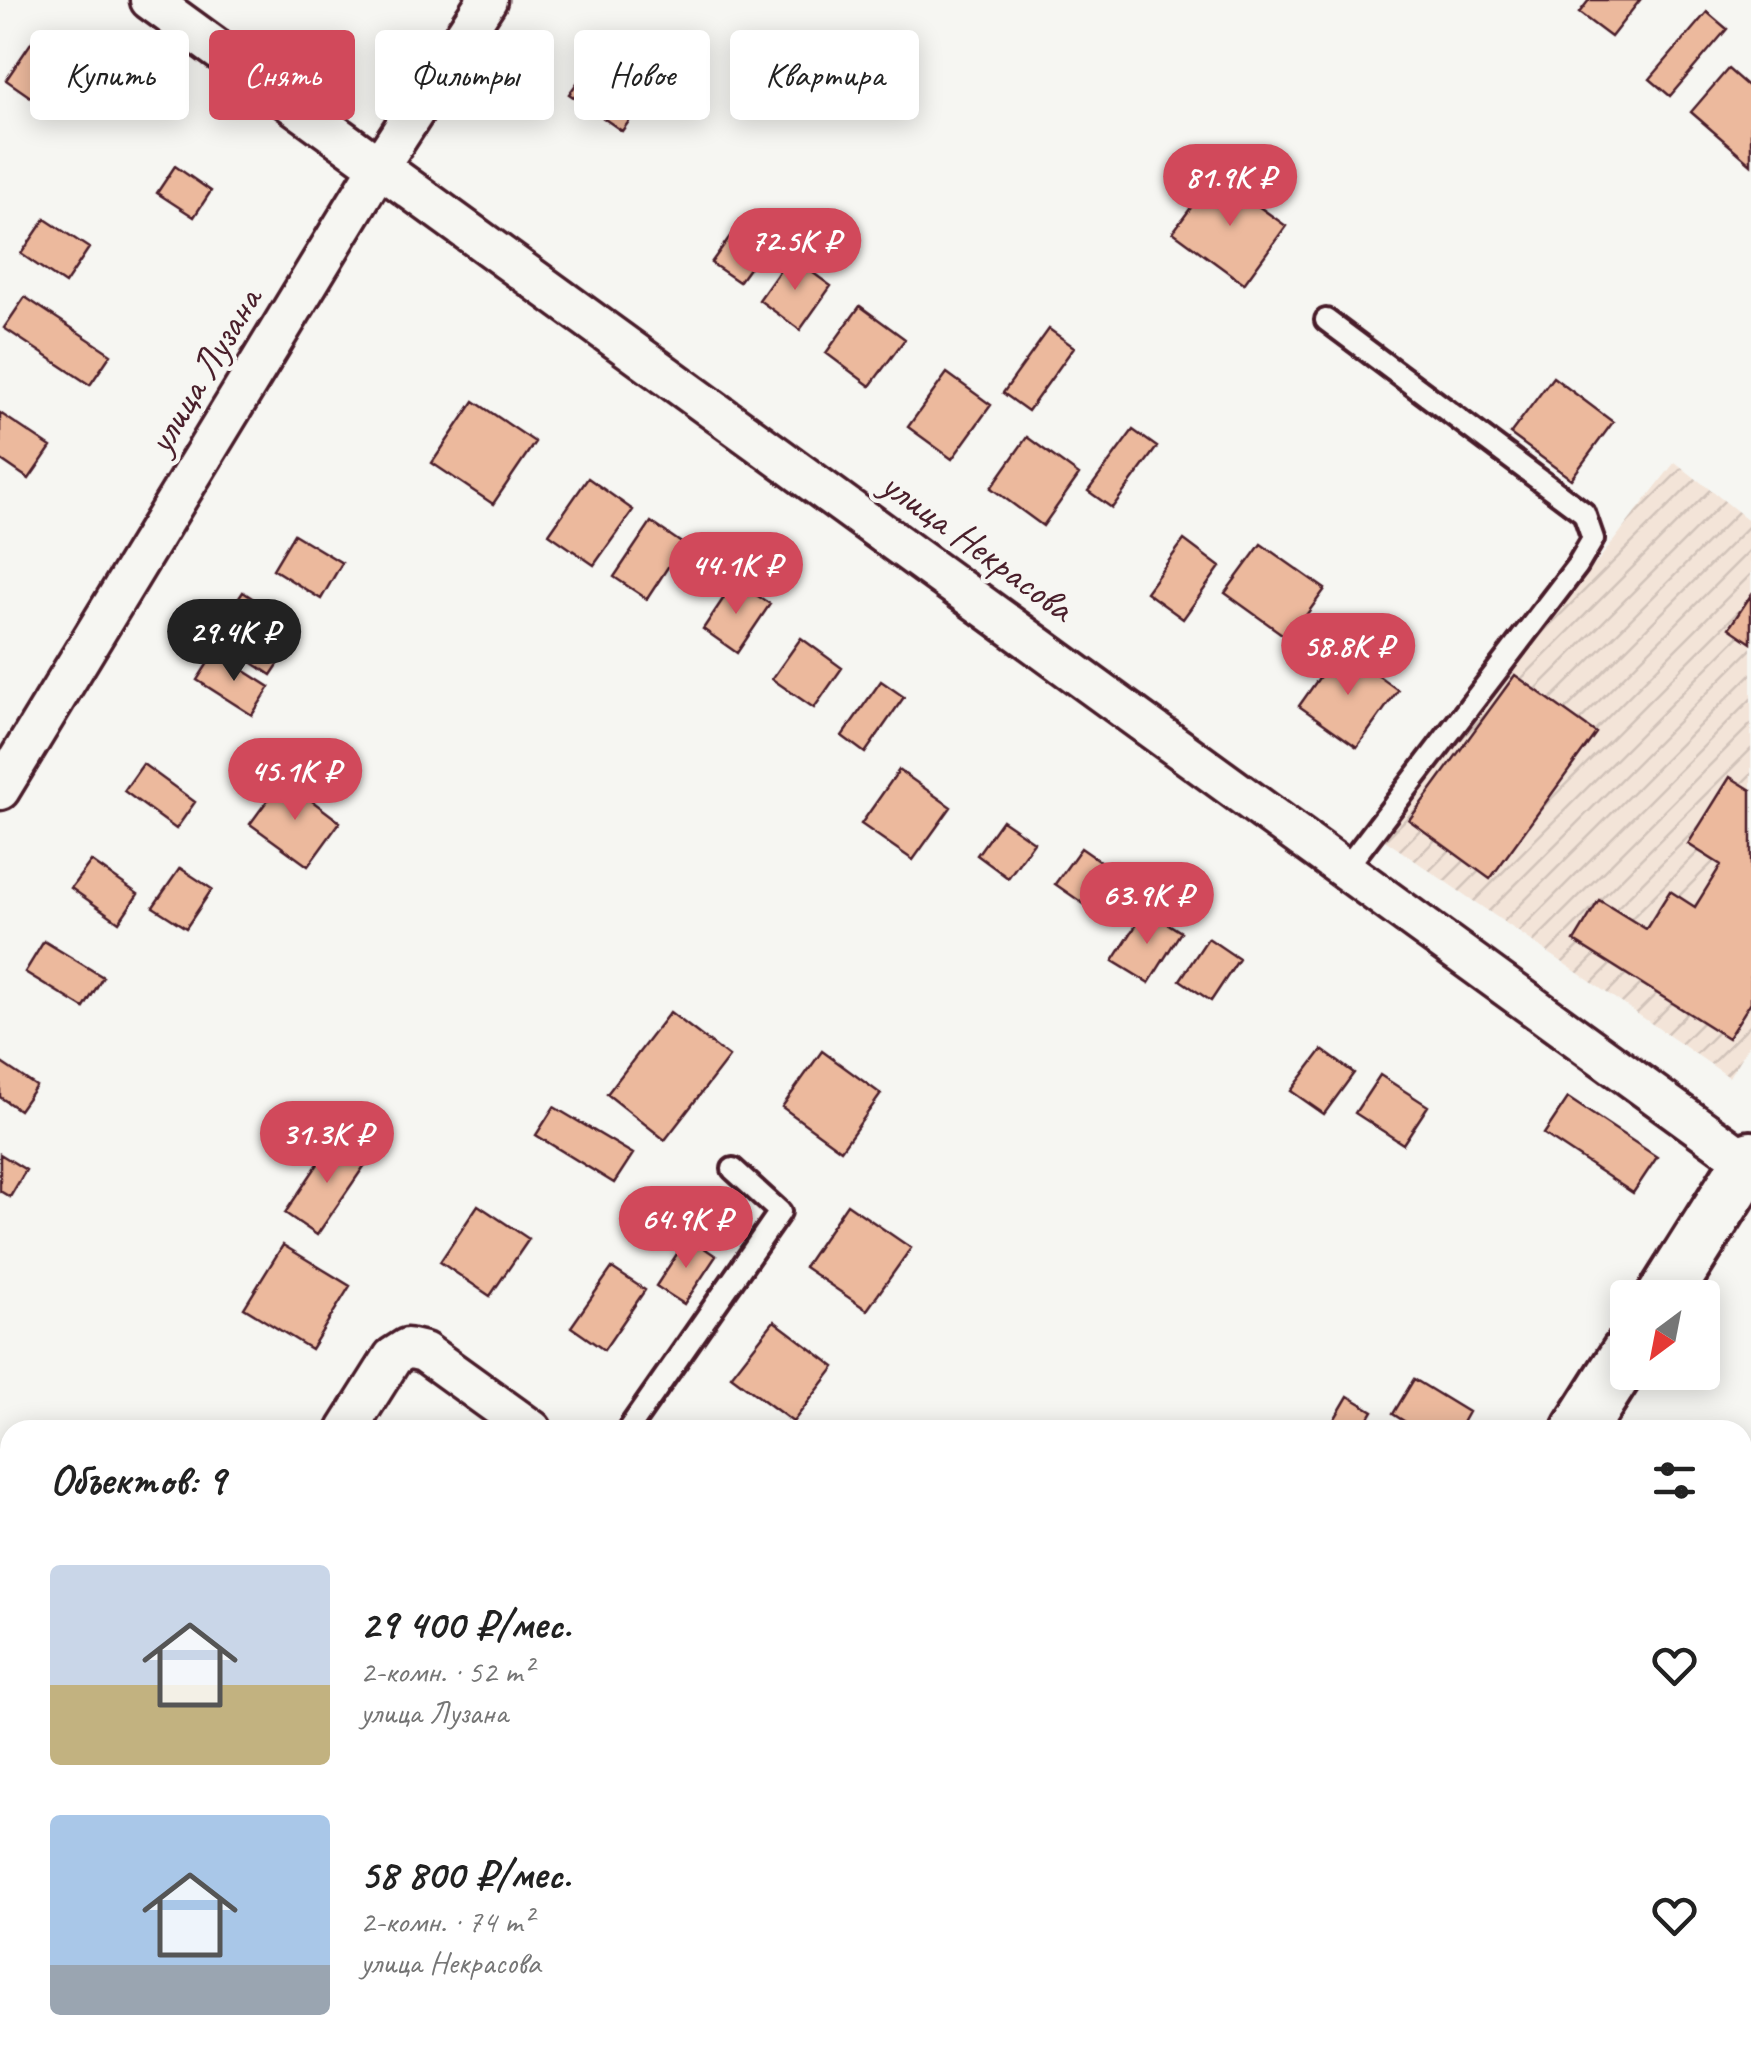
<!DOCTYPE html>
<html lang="ru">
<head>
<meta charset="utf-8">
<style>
  body { margin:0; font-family:Caveat,sans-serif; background:#f6f6f6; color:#222; height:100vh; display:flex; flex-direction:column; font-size:38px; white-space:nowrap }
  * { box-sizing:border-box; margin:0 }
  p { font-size:32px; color:#767676 }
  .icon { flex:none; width:55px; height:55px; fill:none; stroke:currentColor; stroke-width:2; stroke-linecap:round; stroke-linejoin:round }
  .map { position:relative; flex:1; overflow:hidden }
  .details { position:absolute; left:0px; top:1420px; width:1752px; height:640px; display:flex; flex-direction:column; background:#fff; border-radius:30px 30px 0 0; box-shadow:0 5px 25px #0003 }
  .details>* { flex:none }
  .hud { position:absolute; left:30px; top:30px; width:1000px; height:90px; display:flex; gap:20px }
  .needle { width:65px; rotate:212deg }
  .fabs { position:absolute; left:1610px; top:1280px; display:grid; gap:20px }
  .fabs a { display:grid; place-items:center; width:110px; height:110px; border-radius:10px; background:#fff; box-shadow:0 5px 25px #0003; font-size:50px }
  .price { position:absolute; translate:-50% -85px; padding:0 22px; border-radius:35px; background:#d1495b; color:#fff; font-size:32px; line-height:65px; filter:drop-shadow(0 2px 5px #0008) }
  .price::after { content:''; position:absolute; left:50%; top:60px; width:30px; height:22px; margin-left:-15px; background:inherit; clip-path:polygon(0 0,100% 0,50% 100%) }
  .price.on { background:#222; color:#fff }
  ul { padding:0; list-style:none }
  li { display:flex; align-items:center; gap:30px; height:250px; padding:0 50px }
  li span { display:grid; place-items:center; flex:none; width:280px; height:200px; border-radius:10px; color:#555 }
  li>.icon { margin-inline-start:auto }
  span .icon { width:120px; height:120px; fill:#fffc; stroke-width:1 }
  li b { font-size:42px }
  h2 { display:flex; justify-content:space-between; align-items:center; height:120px; padding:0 50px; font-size:42px }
  .tag { padding:0 35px; border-radius:10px; background:#fff; box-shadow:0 5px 25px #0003; font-size:35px; line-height:90px }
  .tag.on { background:#d1495b; color:#fff }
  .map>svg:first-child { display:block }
</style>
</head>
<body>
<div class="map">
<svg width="1751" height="2060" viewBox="0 0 1751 2060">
  <defs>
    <pattern id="industrial-furrows" width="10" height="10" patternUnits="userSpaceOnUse" patternTransform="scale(2.5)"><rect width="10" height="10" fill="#f3e4d8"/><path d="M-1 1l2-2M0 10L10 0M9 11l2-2" fill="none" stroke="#d2c3ba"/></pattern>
  </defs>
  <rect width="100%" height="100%" fill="#f6f6f2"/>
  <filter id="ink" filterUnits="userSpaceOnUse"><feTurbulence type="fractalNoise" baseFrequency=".01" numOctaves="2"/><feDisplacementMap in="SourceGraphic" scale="20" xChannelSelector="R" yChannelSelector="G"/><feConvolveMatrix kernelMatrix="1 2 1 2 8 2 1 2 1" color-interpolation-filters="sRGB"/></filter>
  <g filter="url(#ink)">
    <path fill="url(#industrial-furrows)" d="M 1675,462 L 1751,522 L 1751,1041 L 1729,1077 L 1382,838 Z"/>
    <path fill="#ecb99d" stroke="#4a1f2b" stroke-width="2.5" d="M 1589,0 L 1640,0 L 1611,37 L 1579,13 Z
      M 1707,12 L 1727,29 L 1670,96 L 1650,79 Z
      M 33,40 L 58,57 L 32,98 L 6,80 Z
      M 588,68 L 640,106 L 622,131 L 569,94 Z
      M 1728,69 L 1751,89 L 1751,164 L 1691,112 Z
      M 175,166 L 211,191 L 194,217 L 157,193 Z
      M 1215,175 L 1286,226 L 1244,284 L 1173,232 Z
      M 45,219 L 89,248 L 65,284 L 21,254 Z
      M 741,221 L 769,241 L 739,282 L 711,263 Z
      M 790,256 L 831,286 L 800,330 L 759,300 Z
      M 25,297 L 111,354 L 90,385 L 4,328 Z
      M 860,306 L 905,339 L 870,386 L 826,353 Z
      M 1049,329 L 1074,347 L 1028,411 L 1003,393 Z
      M 947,373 L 991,405 L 952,459 L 908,427 Z
      M 1553,377 L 1613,422 L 1571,479 L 1510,434 Z
      M 474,401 L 535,442 L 493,504 L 432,463 Z
      M 0,413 L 51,447 L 29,479 L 0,459 Z
      M 1133,430 L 1157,447 L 1112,508 L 1088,491 Z
      M 1027,437 L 1079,475 L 1043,526 L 991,488 Z
      M 588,478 L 633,510 L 594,565 L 549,534 Z
      M 651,522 L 683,544 L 647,599 L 614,577 Z
      M 294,534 L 342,563 L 321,599 L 273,569 Z
      M 1184,540 L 1220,567 L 1183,619 L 1146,592 Z
      M 1261,544 L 1325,589 L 1289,639 L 1225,593 Z
      M 735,581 L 770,604 L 737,653 L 703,629 Z
      M 243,592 L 301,630 L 271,675 L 213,637 Z
      M 1751,595 L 1751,643 L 1729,628 Z
      M 801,638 L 842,668 L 814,708 L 772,679 Z
      M 1340,648 L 1398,690 L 1357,747 L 1299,706 Z
      M 215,652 L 270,687 L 252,715 L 197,680 Z
      M 1515,675 L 1596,733 L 1490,879 L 1409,820 Z
      M 881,681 L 904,697 L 865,753 L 842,736 Z
      M 143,764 L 195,802 L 176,829 L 124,791 Z
      M 899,770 L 951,807 L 913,860 L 861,824 Z
      M 1730,777 L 1751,790 L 1751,1002 L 1728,1038 L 1574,941 L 1599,900 L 1646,929 L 1670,891 L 1695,907 L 1721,865 L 1688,844 Z
      M 283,779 L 340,822 L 308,866 L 250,824 Z
      M 1002,820 L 1034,842 L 1008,878 L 977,855 Z
      M 1081,848 L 1120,875 L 1094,911 L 1055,884 Z
      M 91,861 L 138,894 L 119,922 L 71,888 Z
      M 180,868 L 212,889 L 186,928 L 153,907 Z
      M 1146,910 L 1181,932 L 1149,983 L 1113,961 Z
      M 1208,938 L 1239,959 L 1211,1001 L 1180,980 Z
      M 44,941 L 103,977 L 84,1008 L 25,972 Z
      M 670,1012 L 729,1057 L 665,1140 L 607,1094 Z
      M 1322,1050 L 1354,1073 L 1324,1114 L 1291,1091 Z
      M 822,1051 L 881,1094 L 841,1150 L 782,1107 Z
      M 0,1062 L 36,1086 L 19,1110 L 0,1097 Z
      M 1380,1075 L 1428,1106 L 1403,1144 L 1355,1113 Z
      M 1568,1098 L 1657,1157 L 1633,1193 L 1544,1134 Z
      M 554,1107 L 633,1154 L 614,1183 L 536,1135 Z
      M 336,1137 L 369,1159 L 317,1235 L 285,1213 Z
      M 0,1154 L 26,1170 L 10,1197 L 0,1191 Z
      M 847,1204 L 911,1248 L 867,1310 L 804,1267 Z
      M 478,1205 L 529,1239 L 490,1296 L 440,1262 Z
      M 688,1237 L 716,1256 L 684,1304 L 656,1286 Z
      M 283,1245 L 350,1286 L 311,1349 L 244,1308 Z
      M 612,1268 L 645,1290 L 604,1350 L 571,1327 Z
      M 774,1321 L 835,1367 L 793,1422 L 731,1376 Z
      M 1414,1379 L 1468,1412 L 1458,1430 L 1418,1430 L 1393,1414 Z
      M 1348,1396 L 1373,1411 L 1362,1430 L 1328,1430 Z
      M 10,1622 L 10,1702 L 0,1696 L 0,1639 Z
      M 6,1754 L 10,1757 L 10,1859 L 0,1853 L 0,1763 Z
      M 53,2050 L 106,2050 L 99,2060 L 69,2060 Z
      M 359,2050 L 462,2050 L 465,2052 L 460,2060 L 359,2060 L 354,2057 Z
      M 1357,2050 L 1438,2050 L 1450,2058 L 1356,2060 L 1352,2057 Z"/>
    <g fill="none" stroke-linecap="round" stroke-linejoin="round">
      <defs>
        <path id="service" d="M 1326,320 L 1584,513 L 1593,539 L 1577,566 L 1345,869
          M 628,1430 L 780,1212 L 733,1169"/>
        <path id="minor" d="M 150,0 L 1751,1165
          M 0,790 L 380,165 L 487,0
          M 347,1430 L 393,1357 L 407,1348 L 424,1352 L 532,1430
          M 0,1991 L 10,1974
          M 644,2050 L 660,2060"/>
        <path id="secondary" d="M 1663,1298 L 1751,1158
          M 1579,1430 L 1628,1353
          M 1181,2060 L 1187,2050"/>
      </defs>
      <use href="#service" stroke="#4a1f2b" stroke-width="28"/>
      <use href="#minor" stroke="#4a1f2b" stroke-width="45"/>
      <use href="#secondary" stroke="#4a1f2b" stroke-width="60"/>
      <use href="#service" stroke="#f6f6f2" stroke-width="20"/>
      <use href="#minor" stroke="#f6f6f2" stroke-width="38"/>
      <use href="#secondary" stroke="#f6f6f2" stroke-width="52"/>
    </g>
  </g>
  <g text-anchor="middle" stroke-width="9" stroke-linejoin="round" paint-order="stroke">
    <g font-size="40" fill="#4a1f2b" stroke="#f6f6f2">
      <text transform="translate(203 370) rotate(-59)" y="14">улица Лузана</text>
      <text transform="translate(978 545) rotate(36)" y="14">улица Некрасова</text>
    </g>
  </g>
</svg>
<div class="fabs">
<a><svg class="needle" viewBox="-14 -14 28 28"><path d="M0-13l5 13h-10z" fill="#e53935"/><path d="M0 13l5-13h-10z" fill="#767676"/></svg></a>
</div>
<b class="price" style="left:1230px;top:229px">81.9K ₽</b>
<b class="price" style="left:795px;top:293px">72.5K ₽</b>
<b class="price" style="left:736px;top:617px">44.1K ₽</b>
<b class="price on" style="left:234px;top:684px">29.4K ₽</b>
<b class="price" style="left:1348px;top:698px">58.8K ₽</b>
<b class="price" style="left:295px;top:823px">45.1K ₽</b>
<b class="price" style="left:1147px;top:947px">63.9K ₽</b>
<b class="price" style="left:327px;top:1186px">31.3K ₽</b>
<b class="price" style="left:686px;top:1271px">64.9K ₽</b>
<div class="hud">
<a class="tag">Купить</a>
<a class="tag on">Снять</a>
<a class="tag">Фильтры</a>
<a class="tag">Новое</a>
<a class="tag">Квартира</a>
</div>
<section class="details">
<h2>Объектов: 9<svg class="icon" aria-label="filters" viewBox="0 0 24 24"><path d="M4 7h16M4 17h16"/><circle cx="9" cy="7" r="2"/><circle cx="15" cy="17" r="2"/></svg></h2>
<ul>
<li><span style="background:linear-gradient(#c9d6e8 60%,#c2b280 0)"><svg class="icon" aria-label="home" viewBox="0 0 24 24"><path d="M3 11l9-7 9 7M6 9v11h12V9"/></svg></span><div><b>29 400 ₽/мес.</b><p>2-комн. · 52 m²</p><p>улица Лузана</p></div><svg class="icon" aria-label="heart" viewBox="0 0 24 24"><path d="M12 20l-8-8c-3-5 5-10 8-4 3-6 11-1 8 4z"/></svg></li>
<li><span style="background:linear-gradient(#a9c7e8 75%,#9aa5b1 0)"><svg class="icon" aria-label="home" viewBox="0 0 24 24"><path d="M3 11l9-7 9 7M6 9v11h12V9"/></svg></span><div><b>58 800 ₽/мес.</b><p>2-комн. · 74 m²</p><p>улица Некрасова</p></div><svg class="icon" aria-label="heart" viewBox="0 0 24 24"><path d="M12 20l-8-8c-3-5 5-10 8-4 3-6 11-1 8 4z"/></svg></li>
</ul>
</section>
</div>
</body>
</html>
